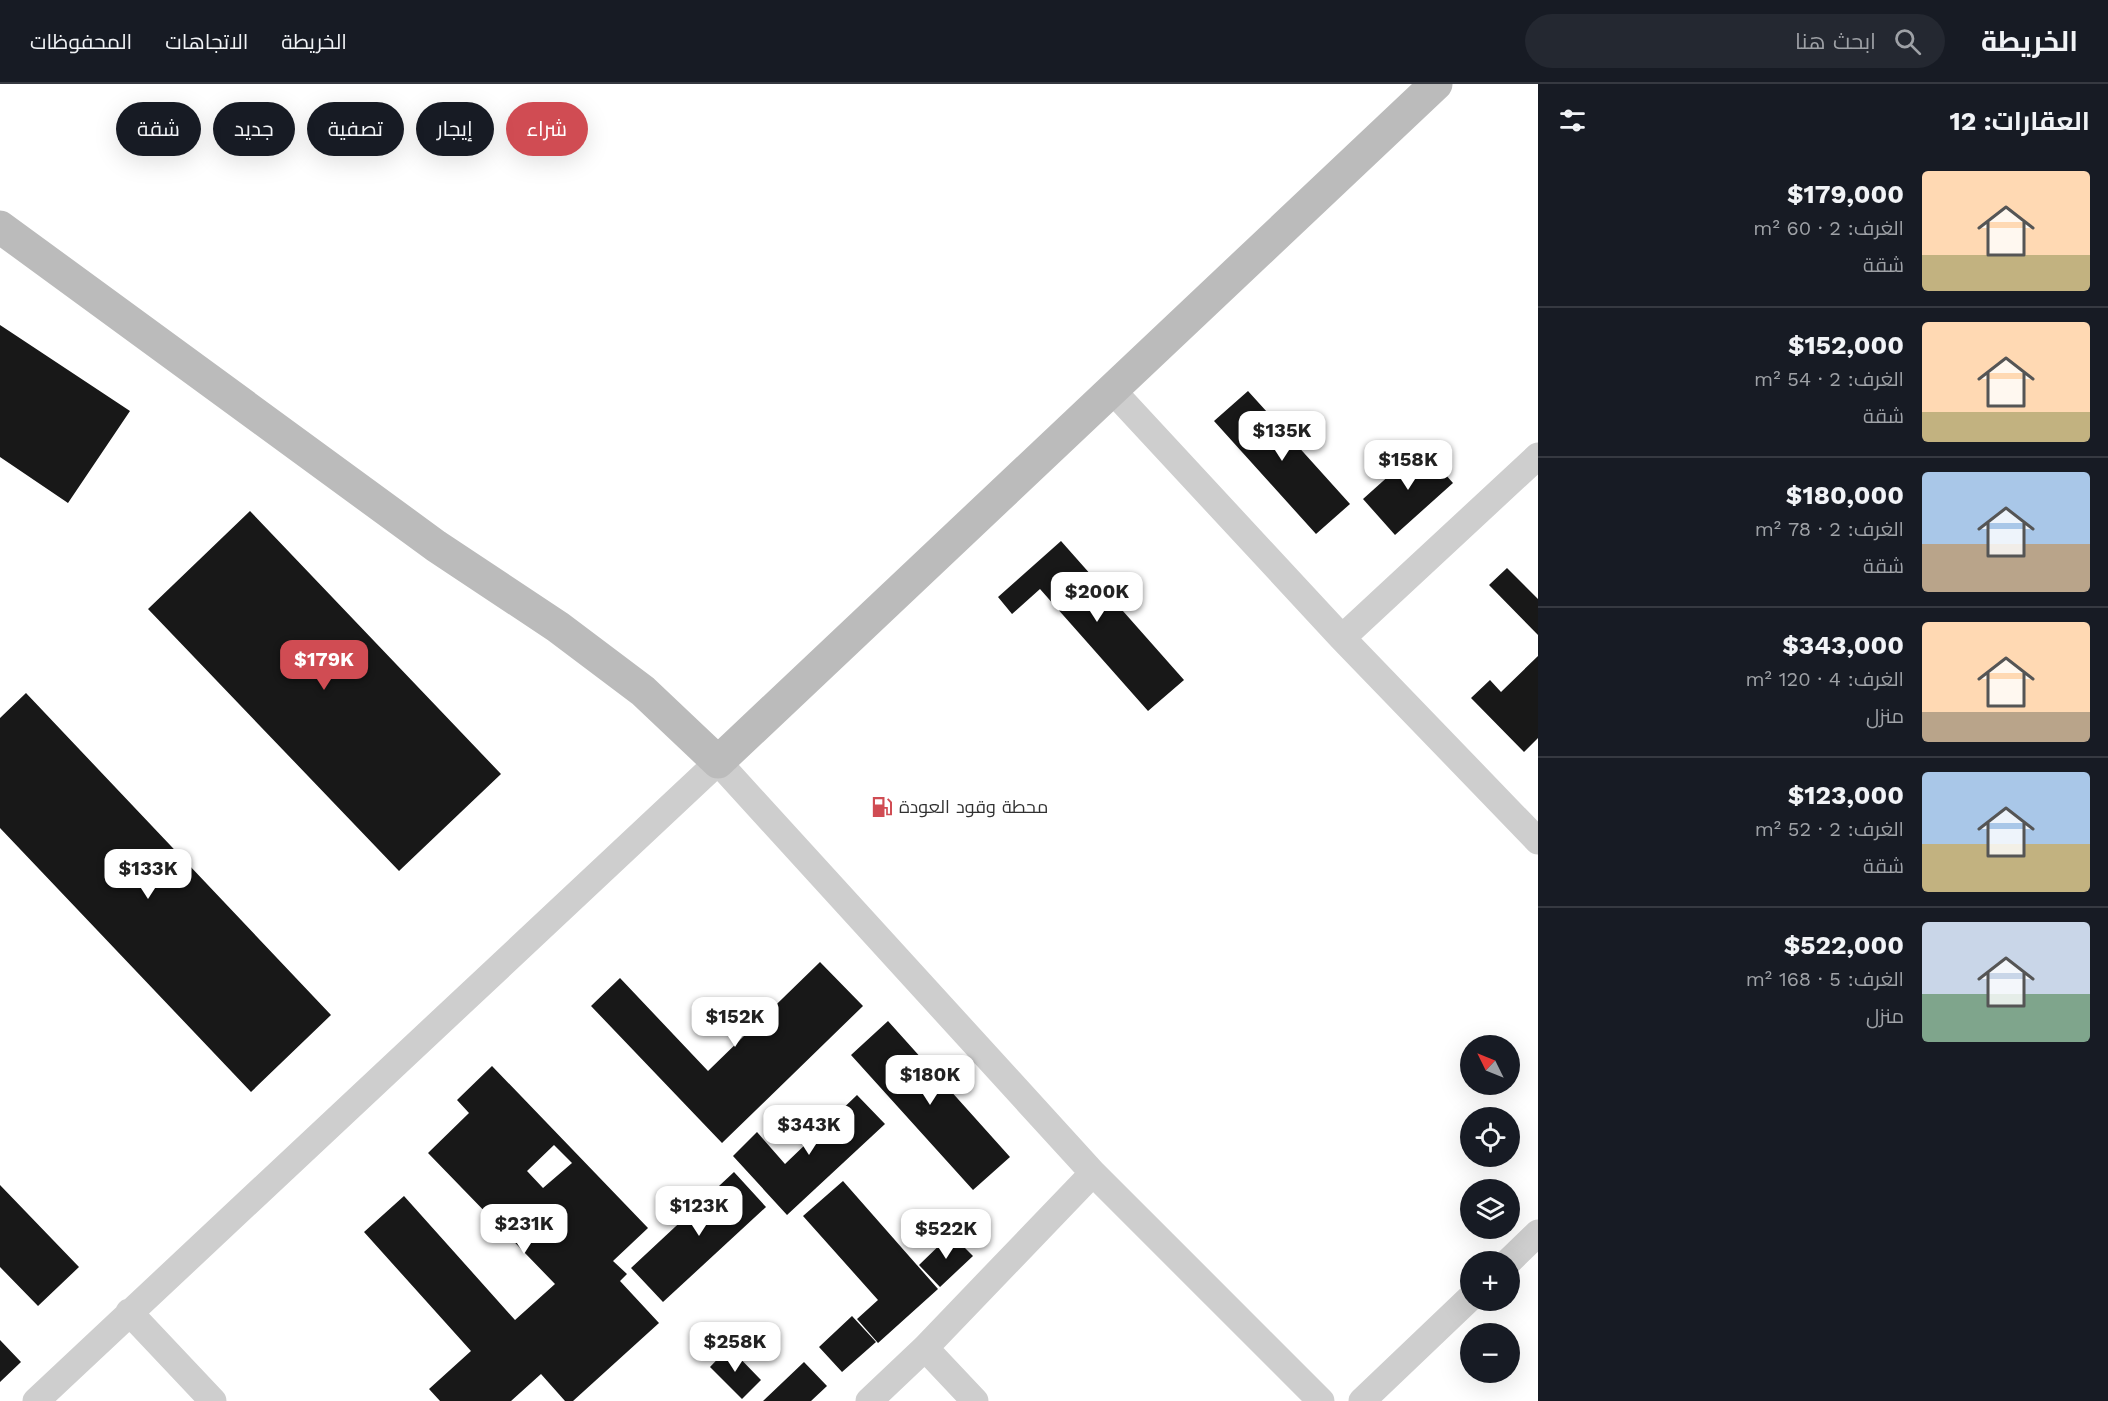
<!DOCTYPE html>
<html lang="ar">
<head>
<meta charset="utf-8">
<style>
  body { margin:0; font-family:"Work Sans",Cairo,sans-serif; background:#242831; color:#f1f3f6; direction:rtl; height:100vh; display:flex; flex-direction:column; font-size:22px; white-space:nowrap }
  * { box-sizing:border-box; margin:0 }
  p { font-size:20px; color:#9ea1a6 }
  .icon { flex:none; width:33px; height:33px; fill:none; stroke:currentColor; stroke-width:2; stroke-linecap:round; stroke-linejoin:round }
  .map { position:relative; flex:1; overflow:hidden; direction:ltr }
  .drawer { display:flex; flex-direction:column; background:#171b24; width:570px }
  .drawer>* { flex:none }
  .hud { position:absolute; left:18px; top:18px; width:570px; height:54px; direction:rtl; display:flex; gap:12px }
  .needle { width:39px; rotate:313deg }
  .buttons { position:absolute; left:1460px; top:951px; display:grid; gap:12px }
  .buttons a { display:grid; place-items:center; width:60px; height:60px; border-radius:50%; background:#171b24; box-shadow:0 6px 24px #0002; font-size:30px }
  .price { position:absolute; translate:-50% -51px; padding:0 14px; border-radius:12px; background:#fff; color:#222; font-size:20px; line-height:39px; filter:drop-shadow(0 2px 3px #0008) }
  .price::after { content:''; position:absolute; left:50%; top:36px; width:18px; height:14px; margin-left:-9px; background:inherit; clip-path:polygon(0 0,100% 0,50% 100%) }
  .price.current { background:#d04c53; color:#fff }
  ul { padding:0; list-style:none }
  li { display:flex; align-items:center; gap:18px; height:150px; padding:0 18px }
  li+li { border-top:2px solid #363941 }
  li span { display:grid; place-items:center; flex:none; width:168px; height:120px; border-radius:6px; color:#555 }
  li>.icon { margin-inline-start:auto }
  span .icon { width:72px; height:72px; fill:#fffc; stroke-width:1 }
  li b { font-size:26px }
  h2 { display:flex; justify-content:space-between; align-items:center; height:72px; padding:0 18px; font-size:26px }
  .pill { padding:0 21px; border-radius:27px; background:#171b24; box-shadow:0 6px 24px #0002; font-size:21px; line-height:54px }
  .pill.current { background:#d04c53; color:#fff }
  header { display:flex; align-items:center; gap:36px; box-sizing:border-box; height:84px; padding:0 30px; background:#171b24; border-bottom:2px solid #363941 }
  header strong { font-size:28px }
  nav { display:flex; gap:33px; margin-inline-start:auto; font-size:21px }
  .search { width:420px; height:54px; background:#242831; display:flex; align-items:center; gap:15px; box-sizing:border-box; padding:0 21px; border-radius:33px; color:#9ea1a6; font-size:22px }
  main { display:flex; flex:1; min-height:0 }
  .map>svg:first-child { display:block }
</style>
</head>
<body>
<header>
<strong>الخريطة</strong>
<div class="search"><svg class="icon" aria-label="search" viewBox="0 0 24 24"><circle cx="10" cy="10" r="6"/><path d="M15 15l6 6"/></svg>ابحث هنا</div>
<nav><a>الخريطة</a><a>الاتجاهات</a><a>المحفوظات</a></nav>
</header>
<main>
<section class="drawer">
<h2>العقارات: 12<svg class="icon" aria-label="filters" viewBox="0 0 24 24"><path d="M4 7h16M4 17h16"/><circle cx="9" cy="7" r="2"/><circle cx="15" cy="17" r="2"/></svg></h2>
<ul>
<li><span style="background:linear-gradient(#ffd9b3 70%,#c2b280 0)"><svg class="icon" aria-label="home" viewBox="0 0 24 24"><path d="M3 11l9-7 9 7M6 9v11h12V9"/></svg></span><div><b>$179,000</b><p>الغرف: 2 · 60 m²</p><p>شقة</p></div></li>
<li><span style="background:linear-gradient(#ffd9b3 75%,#c2b280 0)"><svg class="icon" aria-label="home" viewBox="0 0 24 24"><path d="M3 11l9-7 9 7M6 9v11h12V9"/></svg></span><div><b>$152,000</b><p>الغرف: 2 · 54 m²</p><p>شقة</p></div></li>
<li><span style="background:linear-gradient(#a9c7e8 60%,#b9a48a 0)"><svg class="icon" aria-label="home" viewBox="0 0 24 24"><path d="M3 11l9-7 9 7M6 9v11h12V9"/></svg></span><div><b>$180,000</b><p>الغرف: 2 · 78 m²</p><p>شقة</p></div></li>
<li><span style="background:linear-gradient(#ffd9b3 75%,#b9a48a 0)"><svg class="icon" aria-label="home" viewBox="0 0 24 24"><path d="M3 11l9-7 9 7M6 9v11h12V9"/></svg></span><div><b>$343,000</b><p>الغرف: 4 · 120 m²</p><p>منزل</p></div></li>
<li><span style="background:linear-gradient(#a9c7e8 60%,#c2b280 0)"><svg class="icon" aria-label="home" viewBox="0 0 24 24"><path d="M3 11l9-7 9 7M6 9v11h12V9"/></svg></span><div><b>$123,000</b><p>الغرف: 2 · 52 m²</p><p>شقة</p></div></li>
<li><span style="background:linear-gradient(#c9d6e8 60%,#7fa58c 0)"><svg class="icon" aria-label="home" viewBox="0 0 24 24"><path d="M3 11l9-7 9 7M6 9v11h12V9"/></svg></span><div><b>$522,000</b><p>الغرف: 5 · 168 m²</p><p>منزل</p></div></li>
</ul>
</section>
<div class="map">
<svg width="1538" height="1317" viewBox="0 0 1538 1317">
  <rect width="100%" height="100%" fill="#fff"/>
  <path fill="#181818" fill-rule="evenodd" d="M 0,241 L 130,327 L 68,419 L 0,373 Z
    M 1248,307 L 1350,420 L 1316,450 L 1214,337 Z
    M 1421,363 L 1453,399 L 1395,451 L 1363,415 Z
    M 250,427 L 501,690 L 399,787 L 148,525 Z
    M 1061,457 L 1184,596 L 1148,627 L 1040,505 L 1012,530 L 998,513 Z
    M 1507,484 L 1538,515 L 1538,551 L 1489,501 Z
    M 1538,572 L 1538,654 L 1524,668 L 1471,614 L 1490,596 L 1501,608 Z
    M 26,609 L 331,931 L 251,1008 L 0,744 L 0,634 Z
    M 820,878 L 863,922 L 722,1059 L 591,922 L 620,894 L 708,987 Z
    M 888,937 L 1010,1073 L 973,1106 L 851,971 Z
    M 492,982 L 648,1144 L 613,1177 L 627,1190 L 620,1197 L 659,1239 L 573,1317 L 565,1317 L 541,1290 L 511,1317 L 440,1317 L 429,1305 L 471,1267 L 364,1148 L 404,1112 L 515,1236 L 555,1200 L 428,1069 L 469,1029 L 457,1016 ZM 554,1061 L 572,1079 L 543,1104 L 527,1087 Z
    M 857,1011 L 885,1040 L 787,1131 L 733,1072 L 757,1048 L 785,1080 Z
    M 734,1088 L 766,1123 L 663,1218 L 631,1184 Z
    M 843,1097 L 938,1205 L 878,1259 L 857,1235 L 878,1216 L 803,1132 Z
    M 0,1101 L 79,1183 L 38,1222 L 0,1183 Z
    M 951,1150 L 973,1172 L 940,1203 L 919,1181 Z
    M 852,1232 L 876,1258 L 842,1288 L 819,1263 Z
    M 0,1256 L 21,1278 L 0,1298 Z
    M 729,1263 L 761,1296 L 742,1315 L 710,1283 Z
    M 804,1278 L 827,1302 L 811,1317 L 763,1317 Z"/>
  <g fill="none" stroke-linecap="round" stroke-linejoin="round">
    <path stroke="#cecece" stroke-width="27" d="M 1112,306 L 1342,554 L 1538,757
      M 1342,554 L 1538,372
      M 1508,1178 L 1538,1149
      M 129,1228 L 213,1317
      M 925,1264 L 975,1317
      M 36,1317 L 718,678 L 1093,1089 L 1321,1317
      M 869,1317 L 925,1264 L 1093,1089
      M 1362,1317 L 1470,1214"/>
    <path stroke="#bbb" stroke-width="33" d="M 0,143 L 436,462 L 558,543 L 643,607 L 718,678 L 1436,0"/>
  </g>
  <defs>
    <symbol id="fuel-bare" viewBox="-9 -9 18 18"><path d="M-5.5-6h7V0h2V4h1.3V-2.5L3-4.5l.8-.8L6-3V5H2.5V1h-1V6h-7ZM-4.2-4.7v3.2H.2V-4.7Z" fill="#d04c53" stroke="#fff" stroke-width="2.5" paint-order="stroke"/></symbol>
  </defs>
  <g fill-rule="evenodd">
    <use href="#fuel-bare" x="867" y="708" width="30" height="30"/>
  </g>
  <g text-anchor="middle" stroke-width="6" stroke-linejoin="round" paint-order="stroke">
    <g font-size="18" fill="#313131" stroke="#fff" text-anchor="start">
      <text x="899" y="729">محطة وقود العودة</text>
    </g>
  </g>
</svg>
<div class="buttons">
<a><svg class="needle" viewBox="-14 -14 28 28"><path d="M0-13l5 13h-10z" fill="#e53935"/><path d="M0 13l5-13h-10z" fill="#9ea1a6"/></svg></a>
<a><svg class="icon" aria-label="locate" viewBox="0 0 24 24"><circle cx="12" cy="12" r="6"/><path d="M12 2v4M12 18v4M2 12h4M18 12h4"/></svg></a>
<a><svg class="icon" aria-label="layers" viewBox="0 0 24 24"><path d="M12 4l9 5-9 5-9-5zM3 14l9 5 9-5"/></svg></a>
<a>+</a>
<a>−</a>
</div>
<b class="price" style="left:1282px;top:378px">$135K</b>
<b class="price" style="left:1408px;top:407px">$158K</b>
<b class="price" style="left:1097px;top:539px">$200K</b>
<b class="price current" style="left:324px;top:607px">$179K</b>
<b class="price" style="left:148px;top:816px">$133K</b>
<b class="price" style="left:735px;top:964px">$152K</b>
<b class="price" style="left:930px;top:1022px">$180K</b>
<b class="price" style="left:809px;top:1072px">$343K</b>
<b class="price" style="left:699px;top:1153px">$123K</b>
<b class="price" style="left:524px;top:1171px">$231K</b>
<b class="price" style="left:946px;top:1176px">$522K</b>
<b class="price" style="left:735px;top:1289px">$258K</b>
<div class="hud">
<a class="pill current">شراء</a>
<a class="pill">إيجار</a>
<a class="pill">تصفية</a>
<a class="pill">جديد</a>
<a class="pill">شقة</a>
</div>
</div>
</main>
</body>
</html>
